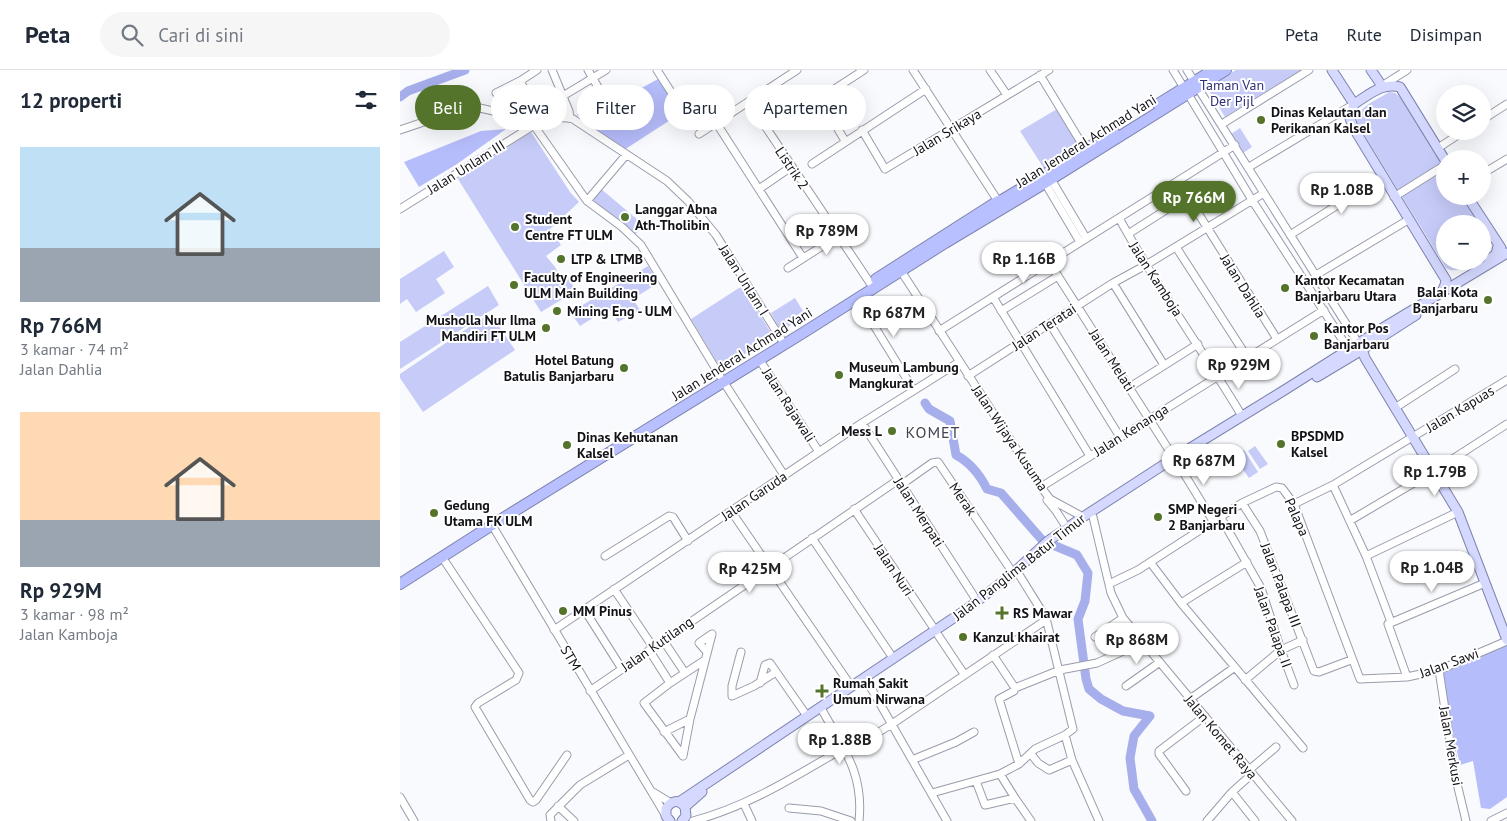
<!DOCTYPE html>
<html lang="id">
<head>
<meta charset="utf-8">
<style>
  body { margin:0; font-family:"PT Sans",sans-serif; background:#f6f6f7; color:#1f2937; height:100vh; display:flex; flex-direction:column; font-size:19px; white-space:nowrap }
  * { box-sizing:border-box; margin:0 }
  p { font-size:16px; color:#747a83 }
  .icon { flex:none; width:28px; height:28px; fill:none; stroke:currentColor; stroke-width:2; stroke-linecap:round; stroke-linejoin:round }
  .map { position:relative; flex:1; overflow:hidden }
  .side { display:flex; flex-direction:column; background:#fff; width:400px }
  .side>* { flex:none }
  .banner { position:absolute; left:15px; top:15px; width:475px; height:45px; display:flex; gap:10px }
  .controls { position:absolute; left:1036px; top:15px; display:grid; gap:10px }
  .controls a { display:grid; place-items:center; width:55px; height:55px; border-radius:50%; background:#fff; box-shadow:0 5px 20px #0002; font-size:25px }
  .price { position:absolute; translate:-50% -42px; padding:0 11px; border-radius:18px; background:#fff; color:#222; font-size:16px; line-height:32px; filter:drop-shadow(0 1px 2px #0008) }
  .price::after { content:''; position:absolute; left:50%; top:30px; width:15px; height:11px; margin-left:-8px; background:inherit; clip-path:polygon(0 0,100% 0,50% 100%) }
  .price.current { background:#54742b; color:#fff }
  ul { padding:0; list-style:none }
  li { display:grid; align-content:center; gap:10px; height:265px; padding:0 20px }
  li span { display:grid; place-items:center; height:155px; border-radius:0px; color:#555 }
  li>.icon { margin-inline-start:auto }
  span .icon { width:90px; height:90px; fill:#fffc; stroke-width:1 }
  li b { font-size:21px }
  h2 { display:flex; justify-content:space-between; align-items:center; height:60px; padding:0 20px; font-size:21px }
  .chip { padding:0 18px; border-radius:22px; background:#fff; box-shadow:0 5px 20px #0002; font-size:18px; line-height:45px }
  .chip.current { background:#54742b; color:#fff }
  header { display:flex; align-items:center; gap:30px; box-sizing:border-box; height:70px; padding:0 25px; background:#fff; border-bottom:1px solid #e0e1e3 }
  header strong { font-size:24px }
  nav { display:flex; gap:28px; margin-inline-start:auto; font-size:18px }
  .search { width:350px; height:45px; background:#f6f6f7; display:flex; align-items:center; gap:12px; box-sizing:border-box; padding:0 18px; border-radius:28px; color:#747a83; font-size:19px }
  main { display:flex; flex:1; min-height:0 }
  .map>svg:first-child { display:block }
</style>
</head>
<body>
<header>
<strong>Peta</strong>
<div class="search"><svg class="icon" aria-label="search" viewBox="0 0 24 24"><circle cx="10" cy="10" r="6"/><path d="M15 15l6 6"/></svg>Cari di sini</div>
<nav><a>Peta</a><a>Rute</a><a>Disimpan</a></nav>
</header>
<main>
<section class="side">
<h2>12 properti<svg class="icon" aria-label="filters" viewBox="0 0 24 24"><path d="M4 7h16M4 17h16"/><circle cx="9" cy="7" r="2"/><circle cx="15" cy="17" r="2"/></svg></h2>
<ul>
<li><span style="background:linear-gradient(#bfe0f5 65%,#9aa5b1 0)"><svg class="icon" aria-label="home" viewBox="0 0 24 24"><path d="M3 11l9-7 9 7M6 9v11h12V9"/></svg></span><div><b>Rp 766M</b><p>3 kamar · 74 m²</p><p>Jalan Dahlia</p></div></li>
<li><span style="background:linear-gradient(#ffd9b3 70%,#9aa5b1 0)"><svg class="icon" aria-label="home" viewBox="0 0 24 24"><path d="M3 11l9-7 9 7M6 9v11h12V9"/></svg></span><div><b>Rp 929M</b><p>3 kamar · 98 m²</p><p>Jalan Kamboja</p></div></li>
</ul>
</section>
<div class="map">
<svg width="1107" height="751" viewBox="0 0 1107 751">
  <rect width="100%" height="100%" fill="#f9fafd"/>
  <path fill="#c6cbf8" d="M 836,0 L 902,0 L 825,47 L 807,17 Z
    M 989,22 L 995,23 L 1000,27 L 1045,98 L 1045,126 L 1063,126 L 1080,154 L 1045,154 L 1045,191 L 1073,191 C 1064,197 1056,204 1046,198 L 957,53 C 955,37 978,30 989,22 Z
    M 657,39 L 680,77 L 645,100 L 620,61 Z
    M 840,58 L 852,77 L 843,83 L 831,64 Z
    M 131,62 L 170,122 L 179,132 L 150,159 L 161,175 L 146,186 L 155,197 L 162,210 L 168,207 L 176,221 L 141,242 L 58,109 Z
    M 200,118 L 245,156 L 234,165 L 193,133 L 192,129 Z
    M 44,181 L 54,197 L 36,209 L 45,223 L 16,242 L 7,229 L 0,234 L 0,209 Z
    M 248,196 L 258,213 L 233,229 L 240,240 L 218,252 L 209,238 L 180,256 L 171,243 L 174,240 Z
    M 88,216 L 99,235 L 0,299 L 0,272 Z
    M 342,216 L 373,266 L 321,299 L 291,249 Z
    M 395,228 L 406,246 L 381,261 L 371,243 Z
    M 90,243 L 115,280 L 23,342 L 0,308 L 0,304 Z
    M 855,376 L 868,394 L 860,399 L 848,381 Z
    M 844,380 L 858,402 L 849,408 L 834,387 Z"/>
  <path fill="#b6bdfb" d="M 258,9 L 281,43 L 224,80 L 177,45 L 182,38 L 193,36 L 196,40 L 203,36 L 205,38 Z
    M 106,59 L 57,94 L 19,117 L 4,92 L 81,61 Z
    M 1107,575 L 1107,727 L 1090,739 L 1081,738 L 1073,691 L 1060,695 L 1040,600 Z"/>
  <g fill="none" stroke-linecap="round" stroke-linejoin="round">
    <path stroke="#a7aeec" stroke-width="9" d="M 0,27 L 8,21 L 65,0
      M 525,333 L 529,339 L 550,351 L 556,385 C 571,393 580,405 587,419 L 601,423 L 643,471
      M 653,475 L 677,485 L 688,503 L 685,531 L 678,549 L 686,609 L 689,619 L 701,629 L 723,641 L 750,646 L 734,666 L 730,688 L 734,719 L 752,751"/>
    <defs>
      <path id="minor" d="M 152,0 L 169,41 L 170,48
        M 188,0 L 206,31
        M 257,0 L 287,47
        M 513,0 L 598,131
        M 590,0 L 607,25
        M 773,0 L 784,18
        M 787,0 L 794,11
        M 640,5 L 685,79
        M 120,11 L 142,52
        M 982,16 L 1007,0
        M 798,18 L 960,276
        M 96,23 L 120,11 L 137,0
        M 788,24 L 852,130 L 949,280 L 952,281
        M 163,26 L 206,0
        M 349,32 L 470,213
        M 1082,50 L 1107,34
        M 317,54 L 403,188
        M 822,54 L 909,0
        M 135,57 L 187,131 L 222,157 L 241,175 L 320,306
        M 0,60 L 71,36 L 111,45 L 129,58
        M 462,60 L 485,99 L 649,0
        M 299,64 L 397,0
        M 445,71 L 421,30 L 422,27 L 464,0
        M 1038,78 L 1064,61
        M 412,94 L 526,19
        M 849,97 L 954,34
        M 1082,104 L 1107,89
        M 651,109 L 686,168
        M 778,111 L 877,269
        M 645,113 L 680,172
        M 359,119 L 391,97
        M 994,127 L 1045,95
        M 187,131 L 226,85
        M 0,139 L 131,57 C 144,50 158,45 173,49 L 267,111 L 288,131 L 316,165 L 381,269
        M 719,148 C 756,216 802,279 842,346
        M 728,164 L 788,126
        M 890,165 L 982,107
        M 776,177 L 847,287
        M 649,192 L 774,388
        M 388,198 L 438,166
        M 501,201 L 641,417 L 650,429 L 683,447
        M 916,205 L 1008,150
        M 713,213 L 764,295
        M 593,227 L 690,386
        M 457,228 L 513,319
        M 601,241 L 658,206
        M 650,254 L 720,367
        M 539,261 L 835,75
        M 359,289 L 419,382
        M 568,306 L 713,213 L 746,195 L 864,123
        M 323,311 L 384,405
        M 730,317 L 798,274
        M 995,338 L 1055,299
        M 462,353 L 577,531
        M 777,392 L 813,451
        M 501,415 L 532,393 L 538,392 L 613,503
        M 933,415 L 966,486 L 991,552
        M 641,417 L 924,240
        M 647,430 L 656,441 L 667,458
        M 842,433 L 860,461 L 914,601 L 919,602 L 951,590
        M 894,434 L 933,415 L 1107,310
        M 454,439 L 535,560
        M 331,441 L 451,616
        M 820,446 L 861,518 L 881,580 L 894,615
        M 693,447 L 711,523 L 723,548 L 892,751
        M 951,450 L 1034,401 L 1107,354
        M 92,455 L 266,746
        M 412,468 L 493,588
        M 205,486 L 269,446 L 273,447 L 288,471
        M 966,486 L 1058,442
        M 42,487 L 119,603 L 116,610 L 78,633 L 75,637 L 130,730 L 133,732 L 136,730 L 167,685
        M 750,492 L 781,533 L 903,678
        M 709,514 L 738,500 L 842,433 L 876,417 L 882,418 L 894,434 L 960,609 L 1007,607 L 1039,600 L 1107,571
        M 214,519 L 253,577
        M 781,533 L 847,492
        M 184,539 L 222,599
        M 154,560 L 462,353 L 556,294
        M 538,565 L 564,604
        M 695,567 L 723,548
        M 263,570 L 285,603
        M 249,580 L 270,613
        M 307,582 L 299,573 L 312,564
        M 341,582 L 332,616 L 332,626 L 354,616 L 376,602
        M 593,585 L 615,618
        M 1039,600 L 1055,705 L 1066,751
        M 1007,607 L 988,554 L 1085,513
        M 845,610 L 881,580 L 903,570
        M 467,611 L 547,751
        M 360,613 L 365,595 L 370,593 L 407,646
        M 726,616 L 760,592
        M 190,621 L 498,410
        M 790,629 L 835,597
        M 422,640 C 444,679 464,704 459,751
        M 264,662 L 290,649
        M 665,665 L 672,690
        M 446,682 L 492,654 L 646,550
        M 631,684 L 638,693 L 649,700 L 672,690 L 699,751
        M 283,686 L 244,633 L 270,613 L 305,590
        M 283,686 L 290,649 L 312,564
        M 512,690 L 556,672 L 574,662
        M 619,694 L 599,629 L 614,621 L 615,618 L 660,600 L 697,593 L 743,572
        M 849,700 L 876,677
        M 576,711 L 585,735 L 615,728 L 600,704
        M 786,721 L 759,684 L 759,681 L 805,646
        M 253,722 L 271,733
        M 832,722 L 855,751
        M 532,723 L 600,704 L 619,694 L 635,679 L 665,665 L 673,659 L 646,548 L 618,503
        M 0,727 L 14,751
        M 615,728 L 631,751
        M 344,734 L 352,751
        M 158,736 L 174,751
        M 389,738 L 421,741 L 451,751
        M 151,751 L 150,745 L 180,715 L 229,685
        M 293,751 C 349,736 394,707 444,678
        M 807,751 L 832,722 L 852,704
        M 1091,751 L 1107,743"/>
      <path id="major" d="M 932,0 L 954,34
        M 971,0 L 982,16
        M 954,34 L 950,48 L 953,57 L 1046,210 L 1045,215 L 1042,222
        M 954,34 C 969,25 982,12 1000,17 L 1045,90
        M 1067,126 L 1101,178
        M 1089,190 L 1096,184 L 1098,176
        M 962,279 L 965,288 L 1058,442 L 1107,570
        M 917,307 L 957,283 L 1016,245
        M 279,732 L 567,539 L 610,506 L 648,471 L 683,447 L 774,388 L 883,321 L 981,259 L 1107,183
        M 285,737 L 302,722
        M 270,751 L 266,746 L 266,739 C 271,730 279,729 285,737 L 286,746 L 282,751"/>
      <path id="highway" d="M 758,34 L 813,0
        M 476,209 L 598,131 L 602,130 L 714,62
        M 0,514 L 92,455 L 406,261 L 545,173 L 645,113 L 826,0"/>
    </defs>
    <use href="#minor" stroke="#999cab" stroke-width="9"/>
    <use href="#major" stroke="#7e83ae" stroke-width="11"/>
    <use href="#highway" stroke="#7e83ae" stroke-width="12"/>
    <use href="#minor" stroke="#fff" stroke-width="7"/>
    <use href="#major" stroke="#d5d9ff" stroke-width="9"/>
    <use href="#highway" stroke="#b9c0ff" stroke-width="10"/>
  </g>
  <g fill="#54742b" stroke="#fff" stroke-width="2">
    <circle cx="861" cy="50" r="5"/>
    <circle cx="225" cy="147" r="5"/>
    <circle cx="115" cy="157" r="5"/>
    <circle cx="161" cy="189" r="5"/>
    <circle cx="114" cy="215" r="5"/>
    <circle cx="885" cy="218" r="5"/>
    <circle cx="1088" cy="230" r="5"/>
    <circle cx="157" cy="241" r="5"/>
    <circle cx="146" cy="258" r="5"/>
    <circle cx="914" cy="266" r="5"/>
    <circle cx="224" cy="298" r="5"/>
    <circle cx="439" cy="305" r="5"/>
    <circle cx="492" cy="361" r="5"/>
    <circle cx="881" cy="374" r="5"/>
    <circle cx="167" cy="375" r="5"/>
    <circle cx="34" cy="443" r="5"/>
    <circle cx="758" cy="447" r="5"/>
    <circle cx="163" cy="541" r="5"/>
    <path d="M599.5 535.5h5v5h5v5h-5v5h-5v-5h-5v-5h5z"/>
    <circle cx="563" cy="567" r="5"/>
    <path d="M419.5 613.5h5v5h5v5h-5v5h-5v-5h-5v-5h5z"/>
  </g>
  <g text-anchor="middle" stroke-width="4" stroke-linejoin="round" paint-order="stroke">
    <g font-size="14" fill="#302f76" stroke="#fff">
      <text x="832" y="20">Taman Van<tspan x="832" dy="16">Der Pijl</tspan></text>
    </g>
    <g font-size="14" font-weight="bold" fill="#111117" stroke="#fff" text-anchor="start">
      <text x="871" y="47">Dinas Kelautan dan<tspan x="871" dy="16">Perikanan Kalsel</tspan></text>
      <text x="235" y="144">Langgar Abna<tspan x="235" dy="16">Ath-Tholibin</tspan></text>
      <text x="125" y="154">Student<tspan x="125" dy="16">Centre FT ULM</tspan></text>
      <text x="171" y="194">LTP &amp; LTMB</text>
      <text x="124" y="212">Faculty of Engineering<tspan x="124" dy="16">ULM Main Building</tspan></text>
      <text x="895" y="215">Kantor Kecamatan<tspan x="895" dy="16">Banjarbaru Utara</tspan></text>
      <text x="1078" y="227" text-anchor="end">Balai Kota<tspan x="1078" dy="16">Banjarbaru</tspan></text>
      <text x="167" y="246">Mining Eng - ULM</text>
      <text x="136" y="255" text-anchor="end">Musholla Nur Ilma<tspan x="136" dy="16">Mandiri FT ULM</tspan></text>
      <text x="924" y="263">Kantor Pos<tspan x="924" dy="16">Banjarbaru</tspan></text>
      <text x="214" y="295" text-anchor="end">Hotel Batung<tspan x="214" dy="16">Batulis Banjarbaru</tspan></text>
      <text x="449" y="302">Museum Lambung<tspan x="449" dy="16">Mangkurat</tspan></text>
      <text x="482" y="366" text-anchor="end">Mess L</text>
      <text x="891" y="371">BPSDMD<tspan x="891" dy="16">Kalsel</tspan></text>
      <text x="177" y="372">Dinas Kehutanan<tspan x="177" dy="16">Kalsel</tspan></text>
      <text x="44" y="440">Gedung<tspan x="44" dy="16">Utama FK ULM</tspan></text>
      <text x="768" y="444">SMP Negeri<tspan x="768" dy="16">2 Banjarbaru</tspan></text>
      <text x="173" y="546">MM Pinus</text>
      <text x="613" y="548">RS Mawar</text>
      <text x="573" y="572">Kanzul khairat</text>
      <text x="433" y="618">Rumah Sakit<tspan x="433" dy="16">Umum Nirwana</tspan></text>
    </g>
    <g font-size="14" fill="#111117" stroke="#fff">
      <text transform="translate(547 62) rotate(-31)" y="5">Jalan Srikaya</text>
      <text transform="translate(686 71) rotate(-32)" y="5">Jalan Jenderal Achmad Yani</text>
      <text transform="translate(66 97) rotate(-32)" y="5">Jalan Unlam III</text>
      <text transform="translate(392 98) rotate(56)" y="5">Listrik 2</text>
      <text transform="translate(756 209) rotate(57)" y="5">Jalan Kamboja</text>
      <text transform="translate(344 210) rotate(58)" y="5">Jalan Unlam I</text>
      <text transform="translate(843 216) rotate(58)" y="5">Jalan Dahlia</text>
      <text transform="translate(644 257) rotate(-33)" y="5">Jalan Teratai</text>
      <text transform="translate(342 284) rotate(-32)" y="5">Jalan Jenderal Achmad Yani</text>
      <text transform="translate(712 290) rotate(57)" y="5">Jalan Melati</text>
      <text transform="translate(389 335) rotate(57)" y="5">Jalan Rajawali</text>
      <text transform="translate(1060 339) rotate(-31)" y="5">Jalan Kapuas</text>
      <text transform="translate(731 360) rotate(-32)" y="5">Jalan Kenanga</text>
      <text transform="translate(610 368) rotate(56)" y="5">Jalan Wijaya Kusuma</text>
      <text transform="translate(354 426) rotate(-34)" y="5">Jalan Garuda</text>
      <text transform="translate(563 429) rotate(55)" y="5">Merak</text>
      <text transform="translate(519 442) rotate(57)" y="5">Jalan Merpati</text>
      <text transform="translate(897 447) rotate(66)" y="5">Palapa</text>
      <text transform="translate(619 497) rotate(-38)" y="5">Jalan Panglima Batur Timur</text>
      <text transform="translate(494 500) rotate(56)" y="5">Jalan Nuri</text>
      <text transform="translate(881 515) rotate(69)" y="5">Jalan Palapa III</text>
      <text transform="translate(873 557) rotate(70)" y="5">Jalan Palapa II</text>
      <text transform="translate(257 574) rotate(-35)" y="5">Jalan Kutilang</text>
      <text transform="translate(171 588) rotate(59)" y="5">STM</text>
      <text transform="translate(1049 593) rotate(-20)" y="5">Jalan Sawi</text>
      <text transform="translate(821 667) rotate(50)" y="5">Jalan Komet Raya</text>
      <text transform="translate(1051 676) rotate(80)" y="5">Jalan Merkusi</text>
    </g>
    <g font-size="16" letter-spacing="1" fill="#434452" stroke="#fff">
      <text x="533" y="368">KOMET</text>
    </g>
  </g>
</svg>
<div class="controls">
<a><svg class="icon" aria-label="layers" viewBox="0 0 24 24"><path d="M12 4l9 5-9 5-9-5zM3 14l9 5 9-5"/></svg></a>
<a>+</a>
<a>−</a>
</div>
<b class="price" style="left:942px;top:145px">Rp 1.08B</b>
<b class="price current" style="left:794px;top:153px">Rp 766M</b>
<b class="price" style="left:427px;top:186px">Rp 789M</b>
<b class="price" style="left:624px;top:214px">Rp 1.16B</b>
<b class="price" style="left:494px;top:268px">Rp 687M</b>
<b class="price" style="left:839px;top:320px">Rp 929M</b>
<b class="price" style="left:804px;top:416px">Rp 687M</b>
<b class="price" style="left:1035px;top:427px">Rp 1.79B</b>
<b class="price" style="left:1032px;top:523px">Rp 1.04B</b>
<b class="price" style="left:350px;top:524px">Rp 425M</b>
<b class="price" style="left:737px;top:595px">Rp 868M</b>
<b class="price" style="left:440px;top:695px">Rp 1.88B</b>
<div class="banner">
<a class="chip current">Beli</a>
<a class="chip">Sewa</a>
<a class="chip">Filter</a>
<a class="chip">Baru</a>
<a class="chip">Apartemen</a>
</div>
</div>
</main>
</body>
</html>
